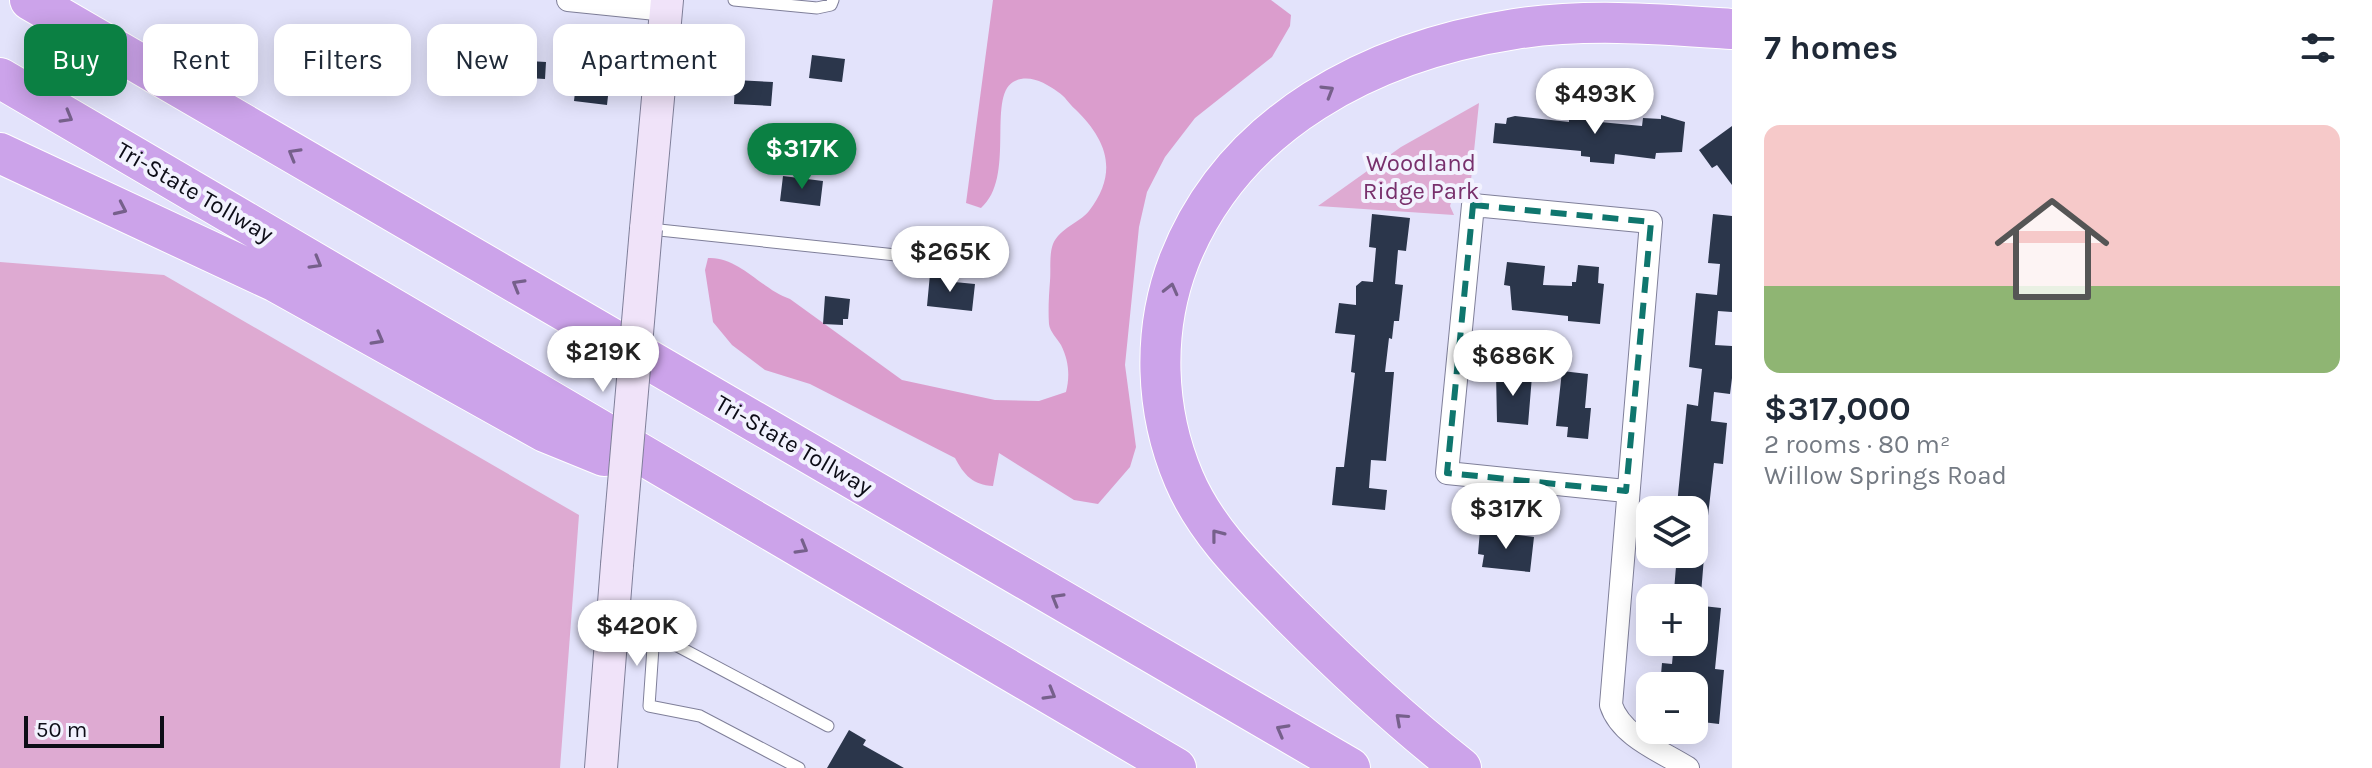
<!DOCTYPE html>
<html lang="en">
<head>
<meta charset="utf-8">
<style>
  body { margin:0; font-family:Karla,sans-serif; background:#f2f2f3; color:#1f2937; height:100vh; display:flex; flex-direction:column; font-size:30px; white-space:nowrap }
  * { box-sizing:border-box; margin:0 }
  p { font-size:26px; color:#747a83 }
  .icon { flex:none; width:44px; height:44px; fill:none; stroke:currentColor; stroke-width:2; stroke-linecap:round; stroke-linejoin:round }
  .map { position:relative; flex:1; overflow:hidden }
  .sheet { display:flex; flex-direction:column; background:#fff; width:640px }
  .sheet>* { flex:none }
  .top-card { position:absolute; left:24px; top:24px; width:760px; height:72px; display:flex; gap:16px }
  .buttons { position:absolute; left:1636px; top:496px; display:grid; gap:16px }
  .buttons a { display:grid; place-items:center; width:72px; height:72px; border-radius:16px; background:#fff; box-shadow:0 4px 20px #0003; font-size:40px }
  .scale { position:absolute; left:24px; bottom:20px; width:140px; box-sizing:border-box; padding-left:8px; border:4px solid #0d0d17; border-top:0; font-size:22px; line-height:28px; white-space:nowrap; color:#0d0d17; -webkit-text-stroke:6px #f2f2fe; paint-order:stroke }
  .price { position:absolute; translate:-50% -68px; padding:0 18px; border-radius:28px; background:#fff; color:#222; font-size:26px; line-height:52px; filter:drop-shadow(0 2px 4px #0008) }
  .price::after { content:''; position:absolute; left:50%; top:48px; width:24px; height:18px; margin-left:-12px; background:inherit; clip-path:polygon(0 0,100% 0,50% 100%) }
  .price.current { background:#0b8043; color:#fff }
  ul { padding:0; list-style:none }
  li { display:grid; align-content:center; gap:16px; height:424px; padding:0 32px }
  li+li { border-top:2px solid #e0e1e3 }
  li span { display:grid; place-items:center; height:248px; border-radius:16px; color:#555 }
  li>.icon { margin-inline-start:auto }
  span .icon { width:144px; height:144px; fill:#fffc; stroke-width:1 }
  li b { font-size:34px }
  h2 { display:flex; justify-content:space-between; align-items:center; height:96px; padding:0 32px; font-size:34px }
  .chip { padding:0 28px; border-radius:16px; background:#fff; box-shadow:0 4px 20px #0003; font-size:28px; line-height:72px }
  .chip.current { background:#0b8043; color:#fff }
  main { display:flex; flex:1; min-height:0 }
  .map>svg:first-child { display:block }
</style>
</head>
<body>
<main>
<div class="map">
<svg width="1732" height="768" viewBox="0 0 1732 768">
  <rect width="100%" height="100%" fill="#e3e3fb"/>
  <path fill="#deaad2" d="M 1479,103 L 1471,180 L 1455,188 L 1450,206 L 1454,215 L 1318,206 L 1401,147 Z
    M 0,262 L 164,275 L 579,515 L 560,768 L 0,768 Z"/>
  <path fill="#db9dcd" d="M 993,0 L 1271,0 L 1291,15 L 1290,26 L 1272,57 L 1195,118 L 1165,157 L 1147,192 L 1139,227 L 1125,365 L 1136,447 L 1130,467 L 1098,504 L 1074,500 L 999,453 L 993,486 C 973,485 964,475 955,458 L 810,384 L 765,370 L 732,345 L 713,322 L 705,270 L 708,258 C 739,256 762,290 790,299 L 902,380 L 995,400 L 1039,401 L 1066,392 C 1070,376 1069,361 1061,345 C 1057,338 1050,332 1049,324 C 1048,310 1049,294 1050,281 C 1051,270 1049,254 1053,244 C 1060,228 1079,223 1089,211 C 1119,172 1107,140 1075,109 C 1069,104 1065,96 1058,92 C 1046,83 1028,73 1013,82 C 987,98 1016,178 981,208 L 966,203 Z"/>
  <path fill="#2b364b" d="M 812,55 L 845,59 L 842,82 L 809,78 Z
    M 529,61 L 546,62 L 545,79 L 528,78 Z
    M 735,80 L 773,82 L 771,106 L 734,104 Z
    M 576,83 L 609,87 L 607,105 L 574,101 Z
    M 1661,115 L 1685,122 L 1682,152 L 1656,153 L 1655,159 L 1615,154 L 1614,164 L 1590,162 L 1590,157 L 1581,156 L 1581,151 L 1493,143 L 1495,123 L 1506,124 L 1507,118 L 1515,116 L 1569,122 L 1569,116 L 1584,116 L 1600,117 L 1600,122 L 1642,126 L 1643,118 L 1661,119 Z
    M 1732,126 L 1732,185 L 1717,165 L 1712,168 L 1699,150 Z
    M 783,176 L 823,181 L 820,206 L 780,201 Z
    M 1372,214 L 1410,218 L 1406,251 L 1398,250 L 1395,284 L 1403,285 L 1399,321 L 1394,321 L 1392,339 L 1389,338 L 1385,372 L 1394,372 L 1386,461 L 1371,460 L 1369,488 L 1387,490 L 1385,510 L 1332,505 L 1336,467 L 1344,467 L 1355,373 L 1351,372 L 1355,335 L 1335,333 L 1339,303 L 1356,305 L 1356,286 L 1362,281 L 1373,282 L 1376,248 L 1369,247 Z
    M 1713,214 L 1732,216 L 1732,312 L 1718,311 L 1715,345 L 1732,346 L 1732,378 L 1730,394 L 1714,392 L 1711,421 L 1727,423 L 1723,464 L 1714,463 L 1704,551 L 1694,550 L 1694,510 L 1683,510 L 1683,505 L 1677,505 L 1687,404 L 1698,406 L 1702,369 L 1689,367 L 1696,293 L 1717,295 L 1720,264 L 1708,263 Z
    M 1507,262 L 1545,266 L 1543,285 L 1572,286 L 1572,282 L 1576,282 L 1578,265 L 1599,267 L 1598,283 L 1604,284 L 1600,324 L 1568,321 L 1568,316 L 1512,310 L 1510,286 L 1504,285 Z
    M 930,274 L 945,275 L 944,281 L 975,284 L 972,311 L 927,306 Z
    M 825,296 L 850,299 L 848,319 L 843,319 L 843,325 L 823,324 Z
    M 1562,371 L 1588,374 L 1585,408 L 1591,408 L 1588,439 L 1567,437 L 1568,427 L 1556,426 Z
    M 1496,373 L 1532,376 L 1528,425 L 1497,422 Z
    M 1480,530 L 1534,537 L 1530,572 L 1482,567 L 1484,555 L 1478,554 Z
    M 1677,554 L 1704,557 L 1701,594 L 1674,591 Z
    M 1694,605 L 1721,608 L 1715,669 L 1724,670 L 1719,724 L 1694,721 L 1694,686 L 1660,686 L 1662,663 L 1672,664 L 1674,642 L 1694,642 Z
    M 849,730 L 866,740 L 863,745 L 904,768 L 827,768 Z"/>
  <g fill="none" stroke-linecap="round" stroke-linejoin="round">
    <defs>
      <path id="service" d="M 734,0 L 817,8 L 831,5 L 833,0
        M 650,229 L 924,258
        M 617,614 L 828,726
        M 654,633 L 649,706 L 700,716 L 799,768"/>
      <path id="minor" d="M 568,0 L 666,10
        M 1626,491 L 1447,473 L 1473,205 L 1651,222 L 1611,705 C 1621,736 1661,751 1688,768"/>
      <path id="secondary" d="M 646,229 L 667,0
        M 601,768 L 617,565"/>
      <path id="motorway" d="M 30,0 L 1350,768
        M 0,78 L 1176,768
        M 0,153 L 276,282 L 545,432 L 604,456
        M 1461,768 C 1401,721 1345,669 1290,614 C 1250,573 1207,533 1184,479 C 1155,411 1152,331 1179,261 C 1234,121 1373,51 1515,29 C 1586,18 1660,24 1732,29"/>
    </defs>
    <use href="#service" stroke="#7f7f99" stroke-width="13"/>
    <use href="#minor" stroke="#7f7f99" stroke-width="24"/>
    <use href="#secondary" stroke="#7f7f99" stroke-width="34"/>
    <use href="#motorway" stroke="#fff" stroke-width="42"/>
    <use href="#service" stroke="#fff" stroke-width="11"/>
    <use href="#minor" stroke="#fff" stroke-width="22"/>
    <use href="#secondary" stroke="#f0e3f9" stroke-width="32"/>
    <use href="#motorway" stroke="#cca3ea" stroke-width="40"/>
    <defs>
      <path id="secondary-bridge" d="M 617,565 L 646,229"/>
    </defs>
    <use href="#secondary-bridge" stroke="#7f7f99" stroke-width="34" stroke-linecap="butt"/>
    <use href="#secondary-bridge" stroke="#f0e3f9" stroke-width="32"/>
  </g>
  <defs><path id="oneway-chevron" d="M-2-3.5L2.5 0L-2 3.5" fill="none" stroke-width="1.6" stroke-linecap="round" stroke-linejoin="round" transform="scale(2)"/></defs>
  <g stroke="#76608b">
    <use href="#oneway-chevron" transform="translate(1328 91) rotate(-31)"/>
    <use href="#oneway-chevron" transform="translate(67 117) rotate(30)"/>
    <use href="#oneway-chevron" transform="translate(294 154) rotate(-150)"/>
    <use href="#oneway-chevron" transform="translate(121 209) rotate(25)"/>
    <use href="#oneway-chevron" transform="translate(316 263) rotate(30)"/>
    <use href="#oneway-chevron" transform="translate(518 285) rotate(-150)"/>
    <use href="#oneway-chevron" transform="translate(1171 289) rotate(-76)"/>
    <use href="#oneway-chevron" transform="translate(378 339) rotate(29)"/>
    <use href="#oneway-chevron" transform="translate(1217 535) rotate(-128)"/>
    <use href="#oneway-chevron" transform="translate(802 548) rotate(30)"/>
    <use href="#oneway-chevron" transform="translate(1057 599) rotate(-150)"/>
    <use href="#oneway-chevron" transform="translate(1050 694) rotate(30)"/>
    <use href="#oneway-chevron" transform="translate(1401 719) rotate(-138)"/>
    <use href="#oneway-chevron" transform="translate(1282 730) rotate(-151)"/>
  </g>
  <path fill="none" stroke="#0f766e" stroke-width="6" stroke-dasharray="16 10" stroke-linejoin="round" d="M 1473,205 L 1651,222 L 1626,491 L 1447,473 Z"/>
  <g text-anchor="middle" stroke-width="8" stroke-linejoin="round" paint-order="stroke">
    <g font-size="24" fill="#78306c" stroke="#f2f2fe">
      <text x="1421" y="171">Woodland<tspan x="1421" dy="28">Ridge Park</tspan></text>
    </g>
    <g font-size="24" fill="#0d0d17" stroke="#f2f2fe">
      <text transform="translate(195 192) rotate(30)" y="8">Tri-State Tollway</text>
      <text transform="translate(794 445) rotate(30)" y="8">Tri-State Tollway</text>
    </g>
  </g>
</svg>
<div class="buttons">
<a><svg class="icon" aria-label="layers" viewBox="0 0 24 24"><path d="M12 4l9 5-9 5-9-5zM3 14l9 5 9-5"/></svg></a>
<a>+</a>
<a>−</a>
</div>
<div class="scale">50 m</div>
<b class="price" style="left:1595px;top:136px">$493K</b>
<b class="price current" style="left:802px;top:191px">$317K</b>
<b class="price" style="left:950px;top:294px">$265K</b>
<b class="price" style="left:603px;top:394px">$219K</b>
<b class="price" style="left:1513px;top:398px">$686K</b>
<b class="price" style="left:1506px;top:551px">$317K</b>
<b class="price" style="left:637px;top:668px">$420K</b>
<div class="top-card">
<a class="chip current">Buy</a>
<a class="chip">Rent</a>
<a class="chip">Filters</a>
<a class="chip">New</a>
<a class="chip">Apartment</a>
</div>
</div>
<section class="sheet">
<h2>7 homes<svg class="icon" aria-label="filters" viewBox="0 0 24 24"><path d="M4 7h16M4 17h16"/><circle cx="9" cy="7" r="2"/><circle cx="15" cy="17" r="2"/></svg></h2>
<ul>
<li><span style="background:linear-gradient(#f6c9c9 65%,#8fb573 0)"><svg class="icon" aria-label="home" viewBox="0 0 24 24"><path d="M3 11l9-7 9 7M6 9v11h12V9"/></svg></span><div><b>$317,000</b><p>2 rooms · 80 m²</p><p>Willow Springs Road</p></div></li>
</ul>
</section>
</main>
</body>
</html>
